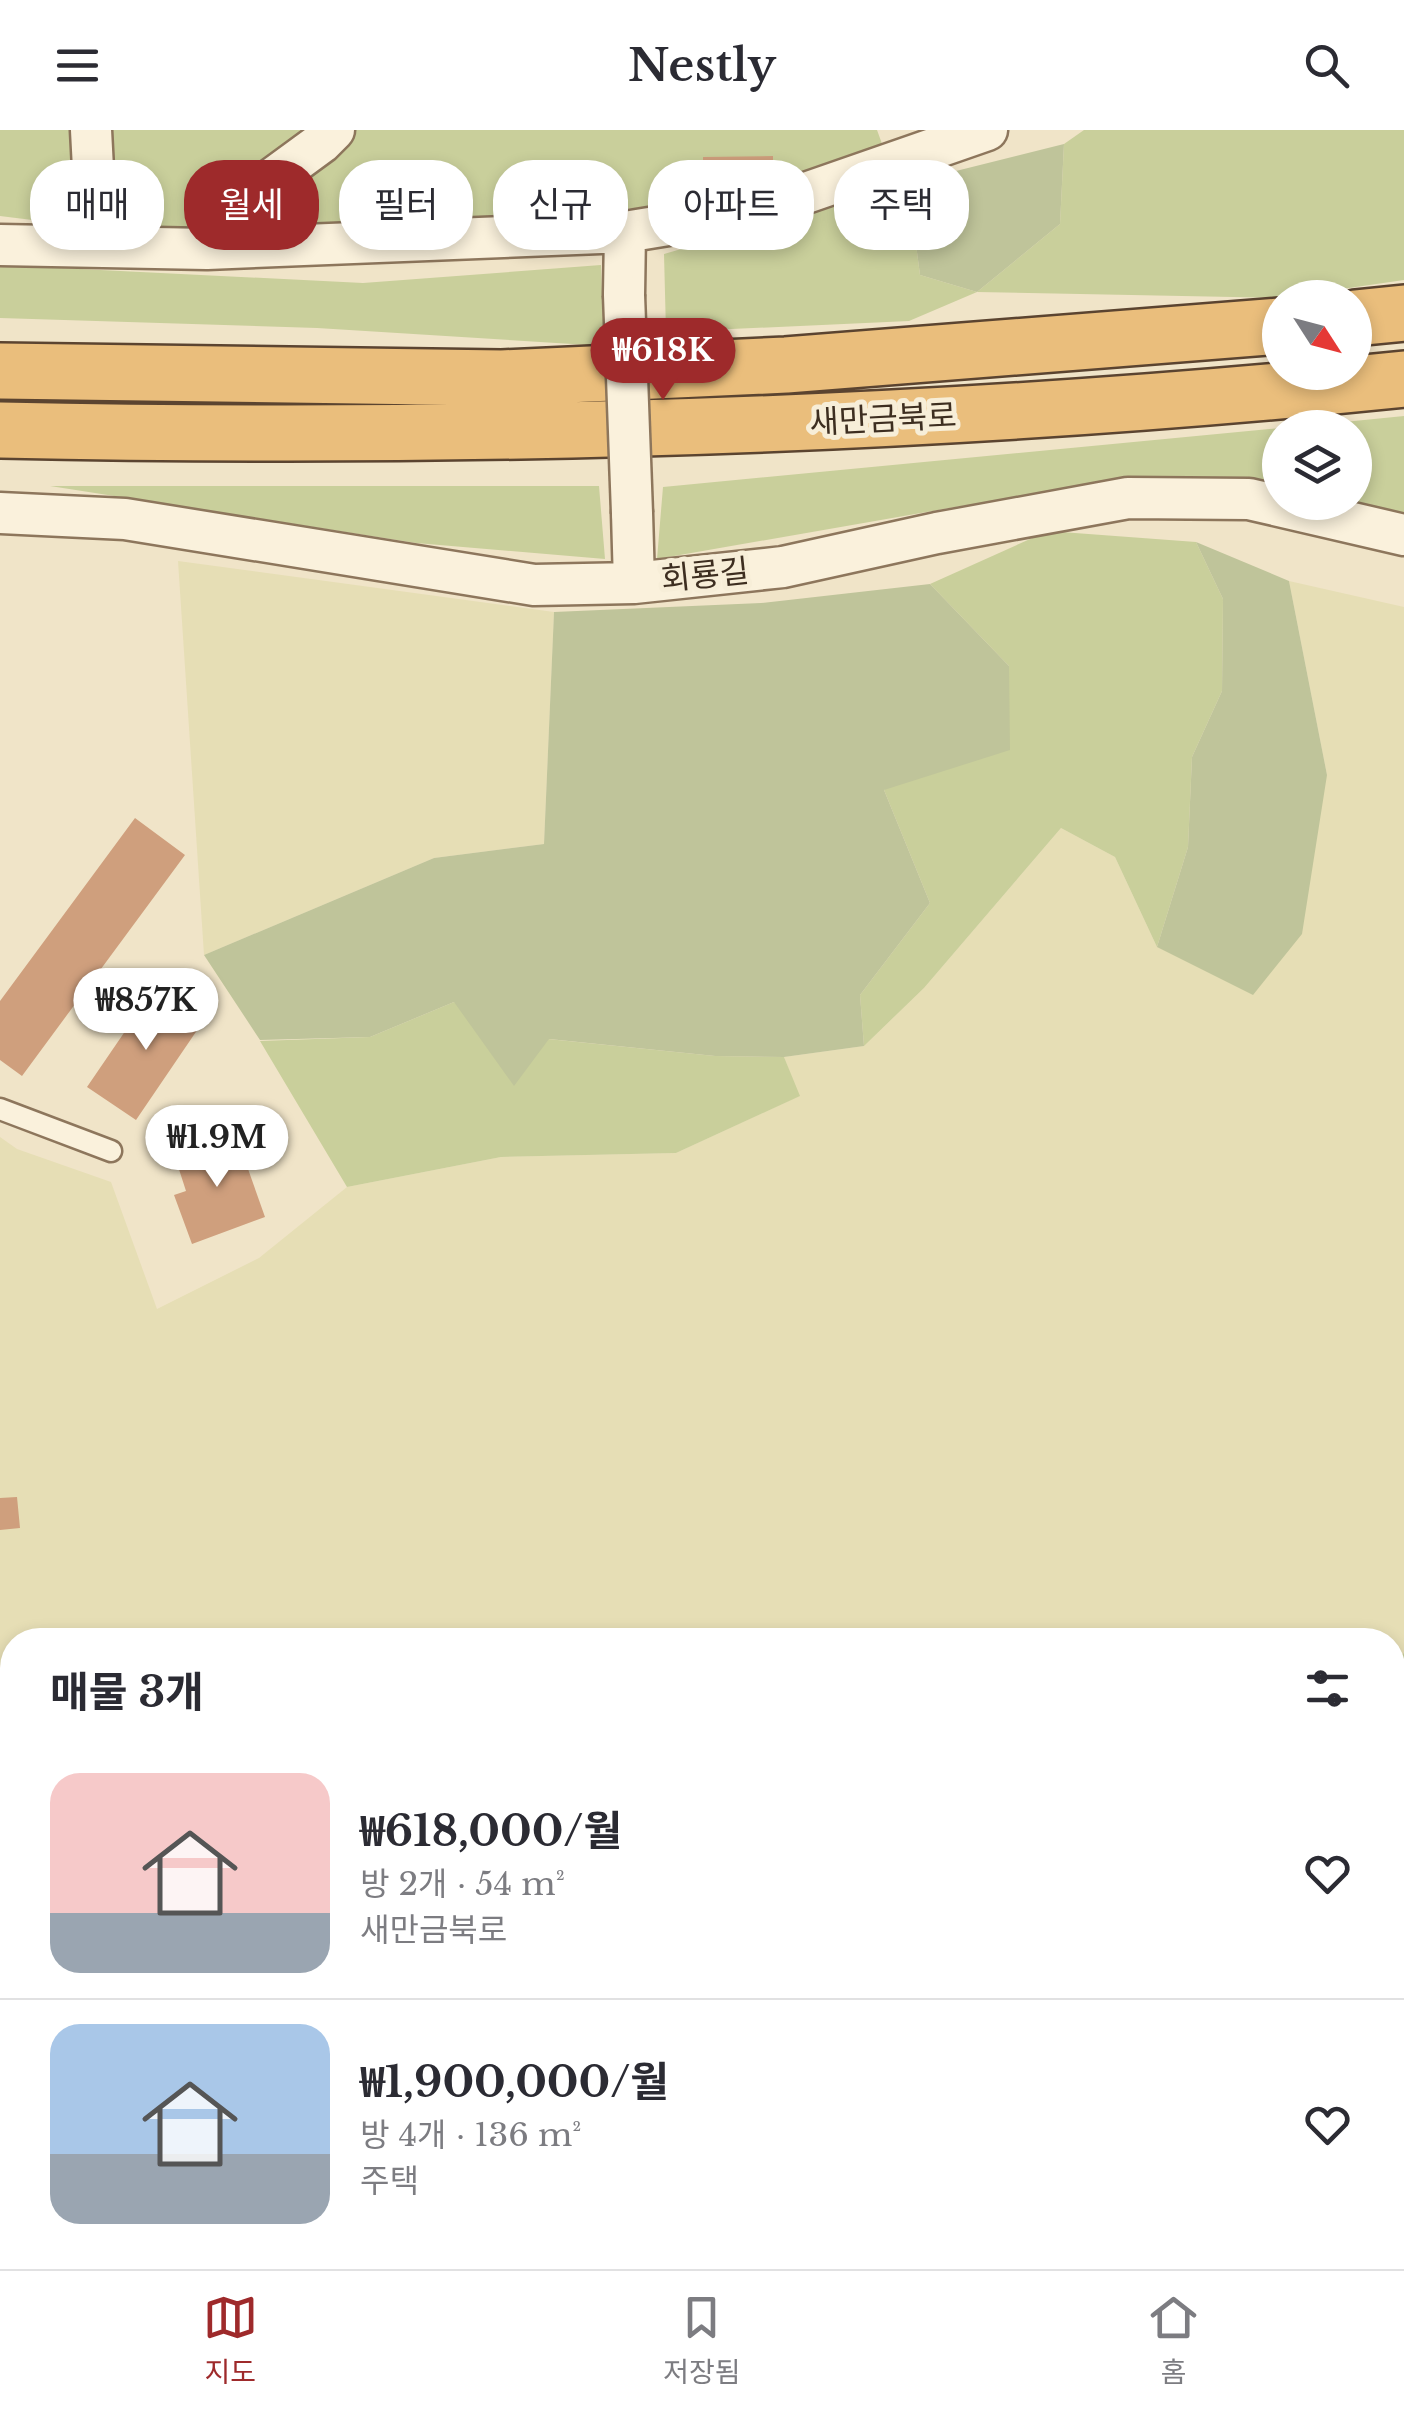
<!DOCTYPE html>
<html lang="ko">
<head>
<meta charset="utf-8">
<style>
  body { margin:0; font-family:"Libre Baskerville","Noto Sans KR",serif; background:#f2f2f3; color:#2b2b33; height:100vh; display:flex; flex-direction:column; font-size:38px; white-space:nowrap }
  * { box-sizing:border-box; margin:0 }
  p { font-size:32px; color:#7c7c81 }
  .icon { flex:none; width:55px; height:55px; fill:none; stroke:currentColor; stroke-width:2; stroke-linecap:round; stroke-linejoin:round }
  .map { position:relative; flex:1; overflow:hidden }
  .details { position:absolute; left:0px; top:1498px; width:1405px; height:642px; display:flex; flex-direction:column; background:#fff; border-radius:40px 40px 0 0; box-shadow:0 5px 15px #0003 }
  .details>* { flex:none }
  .guide { position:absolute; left:30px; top:30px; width:1345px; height:90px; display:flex; gap:20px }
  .needle { width:65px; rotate:126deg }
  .controls { position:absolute; left:1262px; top:150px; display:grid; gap:20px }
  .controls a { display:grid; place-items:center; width:110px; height:110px; border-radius:50%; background:#fff; box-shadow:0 5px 15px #0003; font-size:50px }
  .price { position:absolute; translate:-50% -85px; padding:0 22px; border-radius:35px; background:#fff; color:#222; font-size:32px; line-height:65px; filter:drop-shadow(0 2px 5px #0008) }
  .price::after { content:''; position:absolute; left:50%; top:60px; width:30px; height:22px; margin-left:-15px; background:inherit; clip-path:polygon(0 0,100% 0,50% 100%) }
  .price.on { background:#9e2a2b; color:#fff }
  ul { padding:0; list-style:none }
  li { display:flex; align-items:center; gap:30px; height:250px; padding:0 50px }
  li+li { border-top:2px solid #e1e1e2 }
  li span { display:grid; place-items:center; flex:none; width:280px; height:200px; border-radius:30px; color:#555 }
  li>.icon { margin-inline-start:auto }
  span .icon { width:120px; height:120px; fill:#fffc; stroke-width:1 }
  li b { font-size:42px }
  h2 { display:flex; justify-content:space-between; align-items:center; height:120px; padding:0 50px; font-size:42px }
  .tag { padding:0 35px; border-radius:40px; background:#fff; box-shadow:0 5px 15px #0003; font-size:35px; line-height:90px }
  .tag.on { background:#9e2a2b; color:#fff }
  header { display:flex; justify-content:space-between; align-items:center; height:130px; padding:0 50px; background:#fff; font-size:45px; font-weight:600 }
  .tab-bar { display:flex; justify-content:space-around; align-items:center; height:140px; border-top:2px solid #e1e1e2; background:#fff; font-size:28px; color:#7c7c81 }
  .tab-bar a { display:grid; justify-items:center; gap:5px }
  .tab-bar .on { color:#9e2a2b }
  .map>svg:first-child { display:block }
</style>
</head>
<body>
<header><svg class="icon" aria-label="menu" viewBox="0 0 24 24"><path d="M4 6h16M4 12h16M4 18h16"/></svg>Nestly<svg class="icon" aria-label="search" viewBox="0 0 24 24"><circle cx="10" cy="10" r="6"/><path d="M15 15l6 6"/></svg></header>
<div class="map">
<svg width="1404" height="2139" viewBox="0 0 1404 2139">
  <rect width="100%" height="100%" fill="#f0e4c8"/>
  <path fill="#e6deb5" d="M 178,431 L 554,482 L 544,714 L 434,728 L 204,825 Z
    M 1289,451 L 1404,477 L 1404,1523 L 1393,1531 L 1392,1510 L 12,1510 L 12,1895 L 0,1897 L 0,1007 L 17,1019 L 111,1052 L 157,1179 L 259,1128 L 347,1057 L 501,1027 L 676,1023 L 799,966 L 784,927 L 864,916 L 924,858 L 1061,698 L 1115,727 L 1157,817 L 1327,645 Z
    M 1404,2007 L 1404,2069 L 1393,2081 L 1392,2015 Z
    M 530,2128 L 675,2128 L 671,2139 L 527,2139 Z
    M 1237,2128 L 1350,2128 L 1339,2139 L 1221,2139 Z"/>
  <path fill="#c9cf9b" d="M 0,0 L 877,0 L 885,22 L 672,75 L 427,95 L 145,104 L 0,86 Z
    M 1084,0 L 1404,0 L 1404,150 L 1280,168 L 977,162 L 909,191 L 666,202 L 664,124 L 908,53 L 920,145 L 977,162 L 1060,94 L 1064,14 Z
    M 0,135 L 363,153 L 601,135 L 604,216 L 317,198 L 0,188 Z
    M 1404,286 L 1404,390 L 1340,373 L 1355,372 L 1355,298 L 1284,298 Z
    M 1280,298 L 1280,357 L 1247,348 L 961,376 L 657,429 L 663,357 Z
    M 50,356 L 599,356 L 605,429 L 416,413 Z
    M 1048,401 L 1196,412 L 1223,469 L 1222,561 L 1192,627 L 1188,717 L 1157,817 L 1115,727 L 1061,698 L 924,858 L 864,916 L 860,865 L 930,773 L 884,660 L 1009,536 L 930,454 Z
    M 454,872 L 548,909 L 715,926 L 784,927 L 800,966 L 676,1023 L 501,1027 L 347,1057 L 260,911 L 370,907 Z
    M 1404,1523 L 1404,1652 L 1393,1656 L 1393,1531 Z
    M 0,2063 L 12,2064 L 12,2128 L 458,2128 L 463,2139 L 0,2139 Z"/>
  <path fill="#bfc49a" d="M 1064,14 L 1060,94 L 977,162 L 920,145 L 908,53 Z
    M 1196,412 L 1289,451 L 1327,645 L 1302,804 L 1253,865 L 1157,817 L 1188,717 L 1192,627 L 1222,561 L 1223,469 Z
    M 930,454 L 1009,536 L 1010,620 L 884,660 L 930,773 L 860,865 L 864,916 L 784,927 L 715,926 L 549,909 L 514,956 L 454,872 L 370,907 L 260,910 L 204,825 L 434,728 L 544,714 L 554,482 L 761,473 Z
    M 1402,1692 L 1404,1764 L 1396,1778 L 1404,1787 L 1404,2008 L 1393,2016 L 1392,1695 Z
    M 0,1933 L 12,1934 L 12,2064 L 0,2063 Z
    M 1404,2069 L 1404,2139 L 1339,2139 L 1350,2128 L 1392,2128 L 1393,2081 Z
    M 458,2128 L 530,2128 L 527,2139 L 466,2139 Z
    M 675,2128 L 1239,2128 L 1223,2139 L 671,2139 Z"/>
  <path fill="#cf9f7d" d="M 773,26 L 773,56 L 703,56 L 703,27 Z
    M 135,688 L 185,725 L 22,946 L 0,930 L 0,871 Z
    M 156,856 L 204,890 L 136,990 L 87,957 Z
    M 236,1005 L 265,1087 L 192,1114 L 174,1065 L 186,1061 L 175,1027 Z
    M 17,1367 L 20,1398 L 0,1400 L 0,1368 Z
    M 0,1801 L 9,1801 L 12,1889 L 0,1889 Z"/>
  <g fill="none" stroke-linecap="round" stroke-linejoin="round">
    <defs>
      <path id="service" d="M 0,979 L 111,1021"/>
      <path id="minor" d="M 91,0 L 97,116
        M 0,115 L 207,119 L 625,102 L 754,81 L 987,0
        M 207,119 L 227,82 L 321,13 L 334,0
        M 624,165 L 625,102
        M 0,383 L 125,389 L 534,455 L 634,453 L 783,437 L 937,403 L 1128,368 L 1249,369 L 1404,405
        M 632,383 L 634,453"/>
      <path id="trunk" d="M 1355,188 L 1404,183
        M 0,241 L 502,248 L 786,235 L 1280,196
        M 0,300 C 469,310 937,297 1404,249"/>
    </defs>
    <use href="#service" stroke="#8d765c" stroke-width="25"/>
    <use href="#minor" stroke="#8d765c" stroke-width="45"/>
    <use href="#trunk" stroke="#5b4430" stroke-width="60"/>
    <path stroke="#8d765c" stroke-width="6" stroke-dasharray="8 5" stroke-linecap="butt" d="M 1392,1669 L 1404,1666
      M 0,1921 L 12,1920
      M 874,2128 L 875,2139"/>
    <use href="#service" stroke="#faf1dc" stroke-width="20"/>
    <use href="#minor" stroke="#faf1dc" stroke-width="40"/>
    <use href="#trunk" stroke="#eabe7c" stroke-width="55"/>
    <defs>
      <path id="minor-bridge" d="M 624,165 L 632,383"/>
    </defs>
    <use href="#minor-bridge" stroke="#8d765c" stroke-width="45" stroke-linecap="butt"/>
    <use href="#minor-bridge" stroke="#faf1dc" stroke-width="40"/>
  </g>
  <g text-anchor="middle" stroke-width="10" stroke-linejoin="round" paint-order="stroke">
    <g font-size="32" fill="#3d2e20" stroke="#f7eed8">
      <text transform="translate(883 289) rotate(-3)" y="11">새만금북로</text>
      <text transform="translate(705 445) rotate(-6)" y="11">회룡길</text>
    </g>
  </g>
</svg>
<div class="controls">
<a><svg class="needle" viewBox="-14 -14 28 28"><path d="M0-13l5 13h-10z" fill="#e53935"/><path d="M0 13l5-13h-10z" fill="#7c7c81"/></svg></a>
<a><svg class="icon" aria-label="layers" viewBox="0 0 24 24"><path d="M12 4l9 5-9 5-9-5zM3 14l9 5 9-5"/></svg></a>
</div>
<b class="price on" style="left:663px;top:273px">₩618K</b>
<b class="price" style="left:146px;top:923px">₩857K</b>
<b class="price" style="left:217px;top:1060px">₩1.9M</b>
<div class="guide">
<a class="tag">매매</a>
<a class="tag on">월세</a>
<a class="tag">필터</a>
<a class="tag">신규</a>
<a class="tag">아파트</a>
<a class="tag">주택</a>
</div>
<section class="details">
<h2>매물 3개<svg class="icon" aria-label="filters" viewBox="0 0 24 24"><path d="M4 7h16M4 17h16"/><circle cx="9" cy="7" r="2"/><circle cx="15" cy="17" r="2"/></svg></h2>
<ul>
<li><span style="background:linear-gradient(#f6c9c9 70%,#9aa5b1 0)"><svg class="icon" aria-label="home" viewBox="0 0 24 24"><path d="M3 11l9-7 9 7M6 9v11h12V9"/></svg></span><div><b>₩618,000/월</b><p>방 2개 · 54 m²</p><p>새만금북로</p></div><svg class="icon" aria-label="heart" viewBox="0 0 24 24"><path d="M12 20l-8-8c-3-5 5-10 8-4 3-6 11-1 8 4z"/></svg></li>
<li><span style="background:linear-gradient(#a9c7e8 65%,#9aa5b1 0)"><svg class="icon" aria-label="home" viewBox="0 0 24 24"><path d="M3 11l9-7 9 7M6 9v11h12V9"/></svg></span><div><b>₩1,900,000/월</b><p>방 4개 · 136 m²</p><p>주택</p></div><svg class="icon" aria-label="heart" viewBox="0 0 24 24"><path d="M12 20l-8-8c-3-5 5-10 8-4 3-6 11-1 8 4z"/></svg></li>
</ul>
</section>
</div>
<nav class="tab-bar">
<a class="on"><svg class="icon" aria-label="map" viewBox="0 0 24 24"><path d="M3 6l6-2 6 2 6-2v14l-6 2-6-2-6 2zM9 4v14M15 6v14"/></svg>지도</a>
<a><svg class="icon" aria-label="saved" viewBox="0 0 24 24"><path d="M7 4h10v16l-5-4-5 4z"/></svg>저장됨</a>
<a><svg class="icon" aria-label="home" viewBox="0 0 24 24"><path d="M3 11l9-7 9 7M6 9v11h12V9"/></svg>홈</a>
</nav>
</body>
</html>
